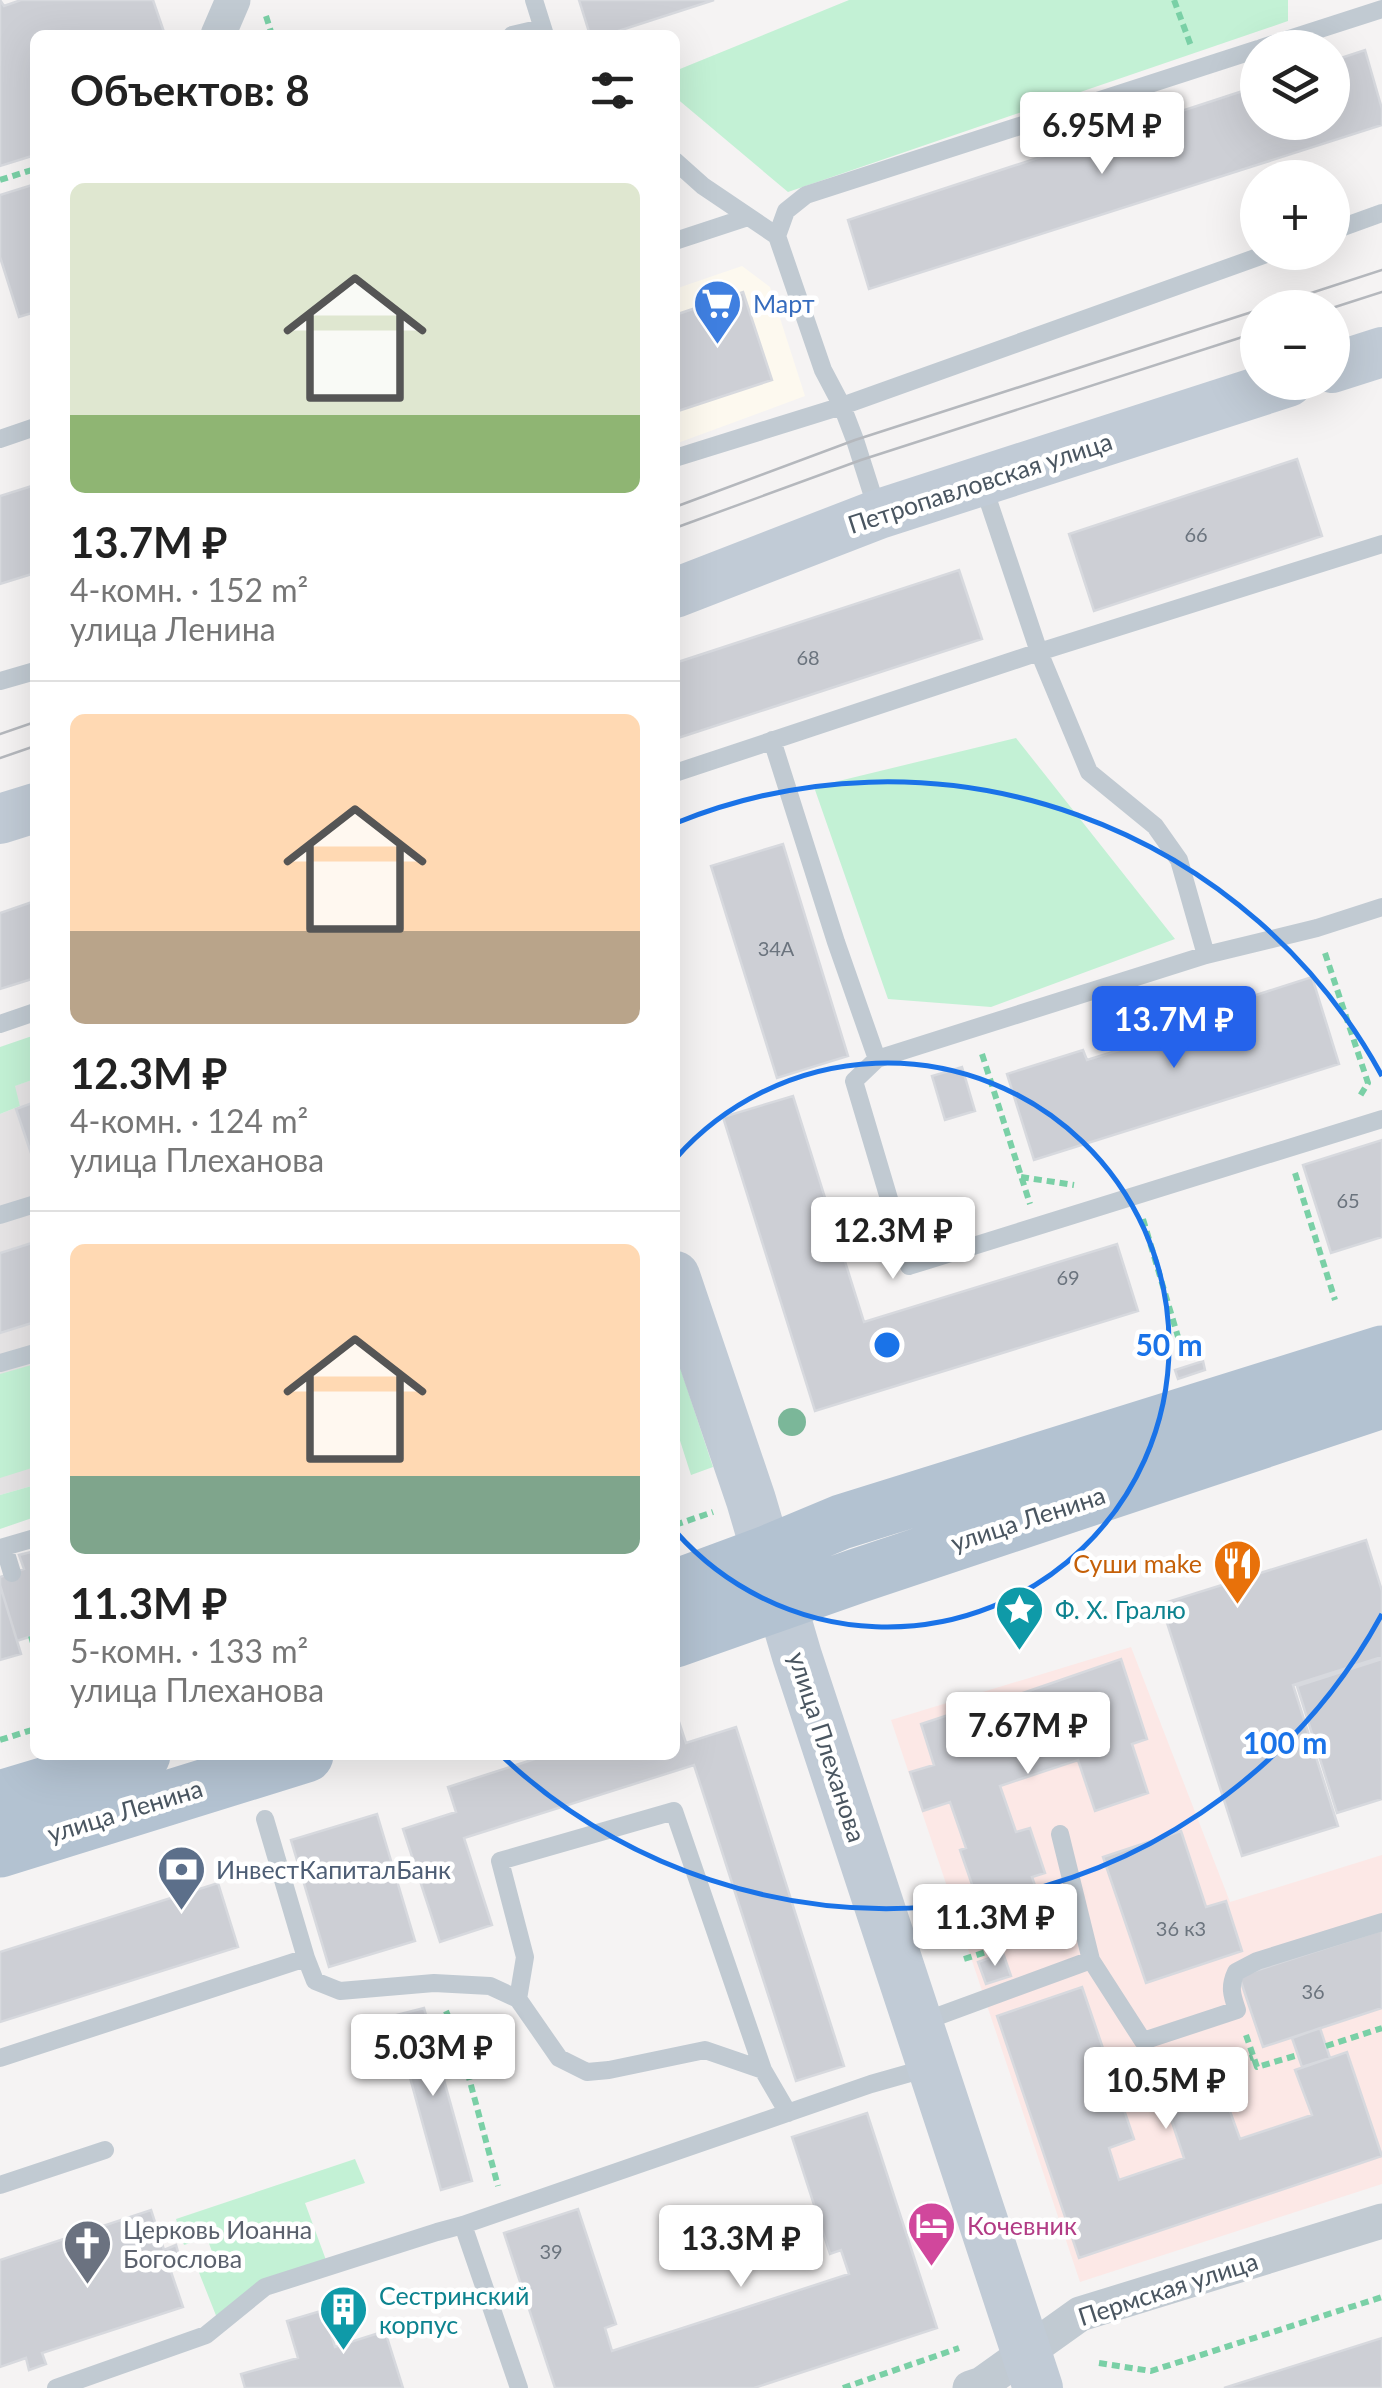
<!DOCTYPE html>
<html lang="ru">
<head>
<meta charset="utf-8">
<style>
  body { margin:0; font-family:Lato,sans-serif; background:#f2f2f2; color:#222; height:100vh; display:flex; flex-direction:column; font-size:38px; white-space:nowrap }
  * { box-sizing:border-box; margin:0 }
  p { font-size:32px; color:#767676 }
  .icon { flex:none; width:55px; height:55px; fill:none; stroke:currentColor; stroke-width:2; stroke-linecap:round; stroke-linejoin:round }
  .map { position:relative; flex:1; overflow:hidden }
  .sheet { position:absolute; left:30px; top:30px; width:650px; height:1730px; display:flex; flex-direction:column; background:#fff; border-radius:15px; box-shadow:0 10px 40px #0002 }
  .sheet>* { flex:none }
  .buttons { position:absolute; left:1240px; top:30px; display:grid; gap:20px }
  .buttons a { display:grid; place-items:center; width:110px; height:110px; border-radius:50%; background:#fff; box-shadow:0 10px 40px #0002; font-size:50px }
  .price { position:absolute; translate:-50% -85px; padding:0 22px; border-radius:10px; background:#fff; color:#222; font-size:32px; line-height:65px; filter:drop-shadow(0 2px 5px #0008) }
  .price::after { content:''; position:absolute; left:50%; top:60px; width:30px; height:22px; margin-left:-15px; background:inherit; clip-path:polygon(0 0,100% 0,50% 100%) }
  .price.selected { background:#2563eb; color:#fff }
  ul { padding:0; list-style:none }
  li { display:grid; align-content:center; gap:20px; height:530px; padding:0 40px }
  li+li { border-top:2px solid #e0e0e0 }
  li span { display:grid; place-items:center; height:310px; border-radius:15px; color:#555 }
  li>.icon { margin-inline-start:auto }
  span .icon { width:180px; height:180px; fill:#fffc; stroke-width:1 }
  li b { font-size:42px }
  h2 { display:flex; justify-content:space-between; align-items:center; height:120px; padding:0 40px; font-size:42px }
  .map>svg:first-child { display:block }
</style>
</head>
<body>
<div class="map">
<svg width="1382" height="2388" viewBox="0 0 1382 2388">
  <rect width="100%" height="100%" fill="#f5f3f3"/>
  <path fill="#fdf9ef" d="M 742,266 L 770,287 L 805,396 L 675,444 L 675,289 Z"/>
  <path fill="#e6e4e5" d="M 35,1079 L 35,1485 L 0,1495 L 0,1114 L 20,1106 L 14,1086 Z"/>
  <path fill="#fce8e6" d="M 1131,1647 L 1230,1902 L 1382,1855 L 1382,2184 L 1080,2282 L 891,1720 Z"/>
  <path fill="#c3f1d5" d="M 849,0 L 1288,0 L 1288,21 L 788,192 L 675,97 L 675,71 Z
    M 1016,738 L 1175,939 L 991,1007 L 888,999 L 814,787 Z
    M 35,1035 L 35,1079 L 15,1086 L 20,1106 L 0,1114 L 0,1047 Z
    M 676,1355 L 713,1467 L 691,1475 L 675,1425 Z
    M 35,1364 L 35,1467 L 0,1478 L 0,1374 Z
    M 35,1485 L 35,1517 L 0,1529 L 0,1495 Z
    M 355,2159 L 365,2183 L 305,2203 L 326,2260 L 217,2318 L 196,2265 L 214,2257 L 207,2238 L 184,2245 L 176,2219 Z"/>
  <path fill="#cdcfd5" stroke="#d7d9de" stroke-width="2.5" d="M 0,0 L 4,6 L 21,0 L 153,0 L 164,32 L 155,35 L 35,35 L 35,155 L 0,166 Z
    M 579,0 L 714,0 L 606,35 L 590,35 Z
    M 1365,50 L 1382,109 L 1382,125 L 869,289 L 848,220 L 1258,86 L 1258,122 L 1332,122 L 1332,61 Z
    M 32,185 L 35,193 L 35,312 L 19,317 L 0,257 L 0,195 Z
    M 743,292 L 772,380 L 675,412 L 675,315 Z
    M 1297,459 L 1322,536 L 1094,611 L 1069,534 Z
    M 35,485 L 35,573 L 0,584 L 0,496 Z
    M 959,570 L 982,639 L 675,739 L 675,663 Z
    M 783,844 L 848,1056 L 777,1078 L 711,866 Z
    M 35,901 L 35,978 L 0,989 L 0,913 Z
    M 1312,977 L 1339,1064 L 1034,1160 L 1007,1074 L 1083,1050 L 1087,1060 L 1238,1013 L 1234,1002 Z
    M 962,1067 L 975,1111 L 945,1120 L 932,1076 Z
    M 793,1096 L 864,1322 L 1117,1244 L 1138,1311 L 815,1411 L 723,1117 Z
    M 35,1102 L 35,1158 L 33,1159 L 16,1109 Z
    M 1382,1140 L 1382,1237 L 1331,1253 L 1303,1165 Z
    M 35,1242 L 35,1322 L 0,1333 L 0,1253 Z
    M 1203,1361 L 1205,1370 L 1178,1379 L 1175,1370 Z
    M 1366,1540 L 1382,1591 L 1382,1657 L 1293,1685 L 1338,1826 L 1242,1856 L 1161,1604 Z
    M 35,1551 L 35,1635 L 17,1641 L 0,1585 L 0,1577 L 24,1569 L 19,1555 Z
    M 0,1585 L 21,1654 L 0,1660 Z
    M 1121,1659 L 1147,1739 L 1132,1744 L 1148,1793 L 1095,1811 L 1078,1760 L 1000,1786 L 1016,1832 L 1030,1828 L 1045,1873 L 1032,1877 L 1048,1923 L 992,1942 L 960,1850 L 966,1848 L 950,1802 L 923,1811 L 910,1772 L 934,1765 L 921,1724 L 996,1699 L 997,1702 Z
    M 1382,1659 L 1382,1799 L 1337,1813 L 1297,1686 Z
    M 676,1713 L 686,1743 L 736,1727 L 844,2066 L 796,2081 L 694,1765 L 464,1838 L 492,1925 L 440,1942 L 403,1829 L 456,1812 L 448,1787 L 547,1755 L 675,1755 Z
    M 377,1814 L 415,1941 L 329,1967 L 291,1840 Z
    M 1181,1831 L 1206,1907 L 1226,1901 L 1242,1951 L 1146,1983 L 1103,1857 Z
    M 218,1883 L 238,1947 L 0,2022 L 0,1952 Z
    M 1382,1930 L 1382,2008 L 1263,2047 L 1239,1976 Z
    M 1003,1953 L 1011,1976 L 986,1984 L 978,1962 Z
    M 1082,1987 L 1134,2139 L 1109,2148 L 1119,2180 L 1184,2158 L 1167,2107 L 1179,2084 L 1194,2077 L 1215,2080 L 1222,2089 L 1240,2139 L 1312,2115 L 1295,2070 L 1347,2052 L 1382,2156 L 1079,2258 L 997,2016 Z
    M 424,2008 L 472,2181 L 441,2190 L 393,2016 Z
    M 1320,2028 L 1330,2058 L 1302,2067 L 1292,2038 Z
    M 867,2113 L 937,2328 L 754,2388 L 555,2388 L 504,2233 L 578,2209 L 616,2324 L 605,2328 L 612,2351 L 849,2274 L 841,2250 L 830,2254 L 792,2137 Z
    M 151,2210 L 164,2250 L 176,2245 L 181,2262 L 169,2266 L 183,2307 L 42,2353 L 46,2364 L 29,2370 L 26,2358 L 0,2367 L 0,2260 Z
    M 324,2310 L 335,2347 L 385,2331 L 403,2388 L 245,2388 L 241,2374 L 298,2358 L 287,2321 Z
    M 1382,2338 L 1382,2388 L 1224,2388 Z"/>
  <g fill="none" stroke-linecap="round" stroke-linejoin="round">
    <path stroke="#7ad0a6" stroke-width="6" stroke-dasharray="8 5" stroke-linecap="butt" d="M 1174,0 L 1191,46
      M 266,16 L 272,35
      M 0,180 L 35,169
      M 1325,953 L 1368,1083 L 1360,1096
      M 982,1054 L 1030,1204
      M 1295,1173 L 1335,1300
      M 1021,1177 L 1074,1185
      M 1143,1219 L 1181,1347
      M 675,1525 L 713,1512
      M 31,1636 L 35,1650
      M 0,1740 L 35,1729
      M 964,1959 L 1033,1937 L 1052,1946
      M 446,2011 L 461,2048 L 498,2186
      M 1246,2035 L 1257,2067 L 1298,2055
      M 1326,2046 L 1382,2028
      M 1117,2054 L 1133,2097 L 1253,2057
      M 1099,2363 L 1151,2371 L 1382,2297
      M 843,2388 L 959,2348"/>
    <path stroke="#c1cad2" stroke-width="18" d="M 534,0 L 545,35
      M 512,35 L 542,28
      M 1261,48 L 1382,9
      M 675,161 L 703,186 L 777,236 L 823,370 L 842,406 L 855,440 L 877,509
      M 1332,231 L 1382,213
      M 777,236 L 786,211 L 806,195 L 1258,49
      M 675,241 L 748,217
      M 0,439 L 35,427
      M 675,458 L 842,406 L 1272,252
      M 982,482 L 1039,652 L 1089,772 L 1155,826 L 1179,860 L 1206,955
      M 0,681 L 35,671
      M 772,740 L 836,942 L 877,1059
      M 675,773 L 1039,652 L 1382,544
      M 1382,907 L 1317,928 L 1206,955 L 877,1059 L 854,1081 L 909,1266 L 1382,1119
      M 0,1024 L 35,1012
      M 0,1215 L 35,1204
      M 0,1363 L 35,1353
      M 4,1547 L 12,1573
      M 0,1548 L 35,1538
      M 265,1819 L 306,1958 L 315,1981 L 340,1991 L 434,1983 L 490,1986 L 518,1999 L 559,2058 L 587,2072 L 609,2070 L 705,2050 L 763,2070 L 788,2113
      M 1060,1834 L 1091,1960 L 1143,2041 L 1237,2010 C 1232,1995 1229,1987 1236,1972 L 1257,1961 L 1382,1922
      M 518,1999 L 525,1957 L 500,1861 L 674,1811 L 763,2070
      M 922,2022 L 1091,1960
      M 0,2058 L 306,1958
      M 0,2185 L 105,2150
      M 463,2225 L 519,2388
      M 56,2388 L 206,2335 L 265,2287 L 437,2232 L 463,2225 L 871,2084 L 931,2067"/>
    <path stroke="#c1cad2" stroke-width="35" d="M 218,35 L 233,0
      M 970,2388 L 982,2384 L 1080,2314 L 1382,2221"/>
    <path stroke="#c1cbd6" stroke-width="50" d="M 1332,368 L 1382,352
      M 675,593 L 879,514 L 1288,382
      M 0,819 L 35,808
      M 675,1276 L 751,1500 L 797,1656 L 1038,2388"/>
    <path stroke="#b3c2d1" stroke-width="55" d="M 675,1587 L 767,1553 L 841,1522 L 1382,1353
      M 675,1640 L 857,1576 L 1382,1401
      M 0,1798 L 143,1755
      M 0,1850 L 306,1755"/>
    <path stroke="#b5b8bd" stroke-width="2.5" d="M 1265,308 L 1382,270
      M 1332,308 L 1382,292
      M 675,507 L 855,440 L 1258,310
      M 675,528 L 861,460 L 1258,332
      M 0,734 L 35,722
      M 0,758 L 35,746"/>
  </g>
  <circle fill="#7bb799" cx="792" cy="1422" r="14"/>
  <g fill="none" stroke="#1a73e8" stroke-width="5">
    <path d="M676 1158A282 282 0 1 1 676 1532"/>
    <path d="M1382 1614A563 563 0 0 1 503 1757M676 823A563 563 0 0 1 1382 1076"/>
  </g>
  <defs>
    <symbol id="supermarket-pin" viewBox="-11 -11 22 30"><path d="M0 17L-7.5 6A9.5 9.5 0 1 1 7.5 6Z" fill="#3f7fe0" stroke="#fff"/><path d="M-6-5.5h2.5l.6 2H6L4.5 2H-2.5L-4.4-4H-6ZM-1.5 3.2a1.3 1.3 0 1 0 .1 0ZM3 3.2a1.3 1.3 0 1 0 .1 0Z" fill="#fff"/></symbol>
    <symbol id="restaurant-pin" viewBox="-11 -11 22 30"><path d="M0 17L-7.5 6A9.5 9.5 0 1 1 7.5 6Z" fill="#e8710a" stroke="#fff"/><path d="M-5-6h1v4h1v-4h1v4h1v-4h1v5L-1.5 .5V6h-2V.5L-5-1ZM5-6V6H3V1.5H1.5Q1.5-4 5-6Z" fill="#fff"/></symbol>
    <symbol id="sight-pin" viewBox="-11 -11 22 30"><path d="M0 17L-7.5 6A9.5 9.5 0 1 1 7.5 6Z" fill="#0f9aa8" stroke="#fff"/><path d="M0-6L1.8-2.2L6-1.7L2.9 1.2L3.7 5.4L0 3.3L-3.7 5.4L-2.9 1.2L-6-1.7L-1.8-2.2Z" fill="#fff"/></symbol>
    <symbol id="bank-pin" viewBox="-11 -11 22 30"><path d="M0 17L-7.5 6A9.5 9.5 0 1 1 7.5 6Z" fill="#5c6f8a" stroke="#fff"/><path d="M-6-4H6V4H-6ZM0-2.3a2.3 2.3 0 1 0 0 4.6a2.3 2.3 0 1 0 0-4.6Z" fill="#fff"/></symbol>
    <symbol id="hotel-pin" viewBox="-11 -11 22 30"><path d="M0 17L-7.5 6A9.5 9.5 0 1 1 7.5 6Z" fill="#d1479c" stroke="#fff"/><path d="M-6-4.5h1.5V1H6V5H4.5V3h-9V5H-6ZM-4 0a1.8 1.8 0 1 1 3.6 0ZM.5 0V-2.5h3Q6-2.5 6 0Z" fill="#fff"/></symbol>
    <symbol id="church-pin" viewBox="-11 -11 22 30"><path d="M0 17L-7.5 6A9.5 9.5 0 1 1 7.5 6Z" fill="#6b7280" stroke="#fff"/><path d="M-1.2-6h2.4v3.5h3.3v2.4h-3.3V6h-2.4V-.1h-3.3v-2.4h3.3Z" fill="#fff"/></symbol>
    <symbol id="building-pin" viewBox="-11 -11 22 30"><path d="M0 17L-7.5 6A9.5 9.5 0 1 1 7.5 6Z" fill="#0f9aa8" stroke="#fff"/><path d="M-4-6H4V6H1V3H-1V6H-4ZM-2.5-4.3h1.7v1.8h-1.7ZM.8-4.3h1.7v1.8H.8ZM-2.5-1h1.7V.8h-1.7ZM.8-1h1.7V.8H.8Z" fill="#fff"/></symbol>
  </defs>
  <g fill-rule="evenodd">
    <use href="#supermarket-pin" x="690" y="276" width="55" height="75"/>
    <use href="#restaurant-pin" x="1210" y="1536" width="55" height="75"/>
    <use href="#sight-pin" x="992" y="1582" width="55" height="75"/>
    <use href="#bank-pin" x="154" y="1842" width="55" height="75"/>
    <use href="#hotel-pin" x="904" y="2198" width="55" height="75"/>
    <use href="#church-pin" x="60" y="2216" width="55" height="75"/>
    <use href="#building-pin" x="316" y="2282" width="55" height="75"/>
  </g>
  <g text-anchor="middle" stroke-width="9" stroke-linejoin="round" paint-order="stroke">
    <g font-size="20" fill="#6b747e">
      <text x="1196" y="542">66</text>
      <text x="808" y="665">68</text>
      <text x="776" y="956">34А</text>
      <text x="1348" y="1208">65</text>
      <text x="1068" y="1285">69</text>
      <text x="1181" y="1936">36 к3</text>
      <text x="1313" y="1999">36</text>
      <text x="551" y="2259">39</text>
    </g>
    <g font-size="25" fill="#366cbe" stroke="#fff" text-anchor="start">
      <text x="753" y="313">Март</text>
    </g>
    <g font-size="25" fill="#4a5661" stroke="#fff">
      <text transform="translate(980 483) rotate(-18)" y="9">Петропавловская улица</text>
      <text transform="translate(1028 1519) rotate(-18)" y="9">улица Ленина</text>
      <text transform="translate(827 1747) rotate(72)" y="9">улица Плеханова</text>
      <text transform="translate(125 1811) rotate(-17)" y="9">улица Ленина</text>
      <text transform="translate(1168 2289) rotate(-18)" y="9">Пермская улица</text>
    </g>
    <g font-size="25" fill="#c56008" stroke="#fff" text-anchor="end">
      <text x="1202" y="1573">Суши make</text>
    </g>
    <g font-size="25" fill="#0d838f" stroke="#fff" text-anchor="start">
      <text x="1055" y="1619">Ф. Х. Гралю</text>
      <text x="379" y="2305">Сестринский<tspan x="379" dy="29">корпус</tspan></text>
    </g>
    <g font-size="25" fill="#4e5e75" stroke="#fff" text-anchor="start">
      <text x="216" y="1879">ИнвестКапиталБанк</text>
    </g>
    <g font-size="25" fill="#b23c85" stroke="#fff" text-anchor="start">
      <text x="967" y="2235">Кочевник</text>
    </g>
    <g font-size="25" fill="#5b616d" stroke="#fff" text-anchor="start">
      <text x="123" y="2239">Церковь Иоанна<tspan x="123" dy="29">Богослова</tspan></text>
    </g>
  </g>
  <circle cx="887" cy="1345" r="15" fill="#1a73e8" stroke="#fff" stroke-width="5"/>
  <g font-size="30" text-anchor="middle" font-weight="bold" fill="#1a73e8" stroke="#fff" stroke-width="9" stroke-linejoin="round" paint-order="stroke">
    <text x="1169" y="1356">50 m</text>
    <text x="1285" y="1754">100 m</text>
  </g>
</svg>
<div class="buttons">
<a><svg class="icon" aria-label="layers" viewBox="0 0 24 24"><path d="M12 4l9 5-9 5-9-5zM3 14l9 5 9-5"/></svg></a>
<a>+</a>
<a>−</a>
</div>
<b class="price" style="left:1102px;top:177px">6.95M ₽</b>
<b class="price selected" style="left:1174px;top:1071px">13.7M ₽</b>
<b class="price" style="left:893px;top:1282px">12.3M ₽</b>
<b class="price" style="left:1028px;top:1777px">7.67M ₽</b>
<b class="price" style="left:995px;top:1969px">11.3M ₽</b>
<b class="price" style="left:433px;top:2099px">5.03M ₽</b>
<b class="price" style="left:1166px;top:2132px">10.5M ₽</b>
<b class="price" style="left:741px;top:2290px">13.3M ₽</b>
<section class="sheet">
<h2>Объектов: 8<svg class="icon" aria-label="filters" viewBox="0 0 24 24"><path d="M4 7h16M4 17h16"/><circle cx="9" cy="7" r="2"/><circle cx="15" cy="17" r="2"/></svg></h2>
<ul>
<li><span style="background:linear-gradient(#dfe7d0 75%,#8fb573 0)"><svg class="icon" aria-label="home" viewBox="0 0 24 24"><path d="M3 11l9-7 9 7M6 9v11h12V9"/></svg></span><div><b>13.7M ₽</b><p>4-комн. · 152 m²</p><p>улица Ленина</p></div></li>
<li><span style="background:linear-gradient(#ffd9b3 70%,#b9a48a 0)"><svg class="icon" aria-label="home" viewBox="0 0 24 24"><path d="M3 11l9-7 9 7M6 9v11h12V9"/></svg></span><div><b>12.3M ₽</b><p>4-комн. · 124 m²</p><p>улица Плеханова</p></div></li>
<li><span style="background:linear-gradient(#ffd9b3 75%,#7fa58c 0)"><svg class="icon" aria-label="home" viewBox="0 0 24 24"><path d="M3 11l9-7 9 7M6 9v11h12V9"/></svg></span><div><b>11.3M ₽</b><p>5-комн. · 133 m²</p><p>улица Плеханова</p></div></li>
</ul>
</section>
</div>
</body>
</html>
